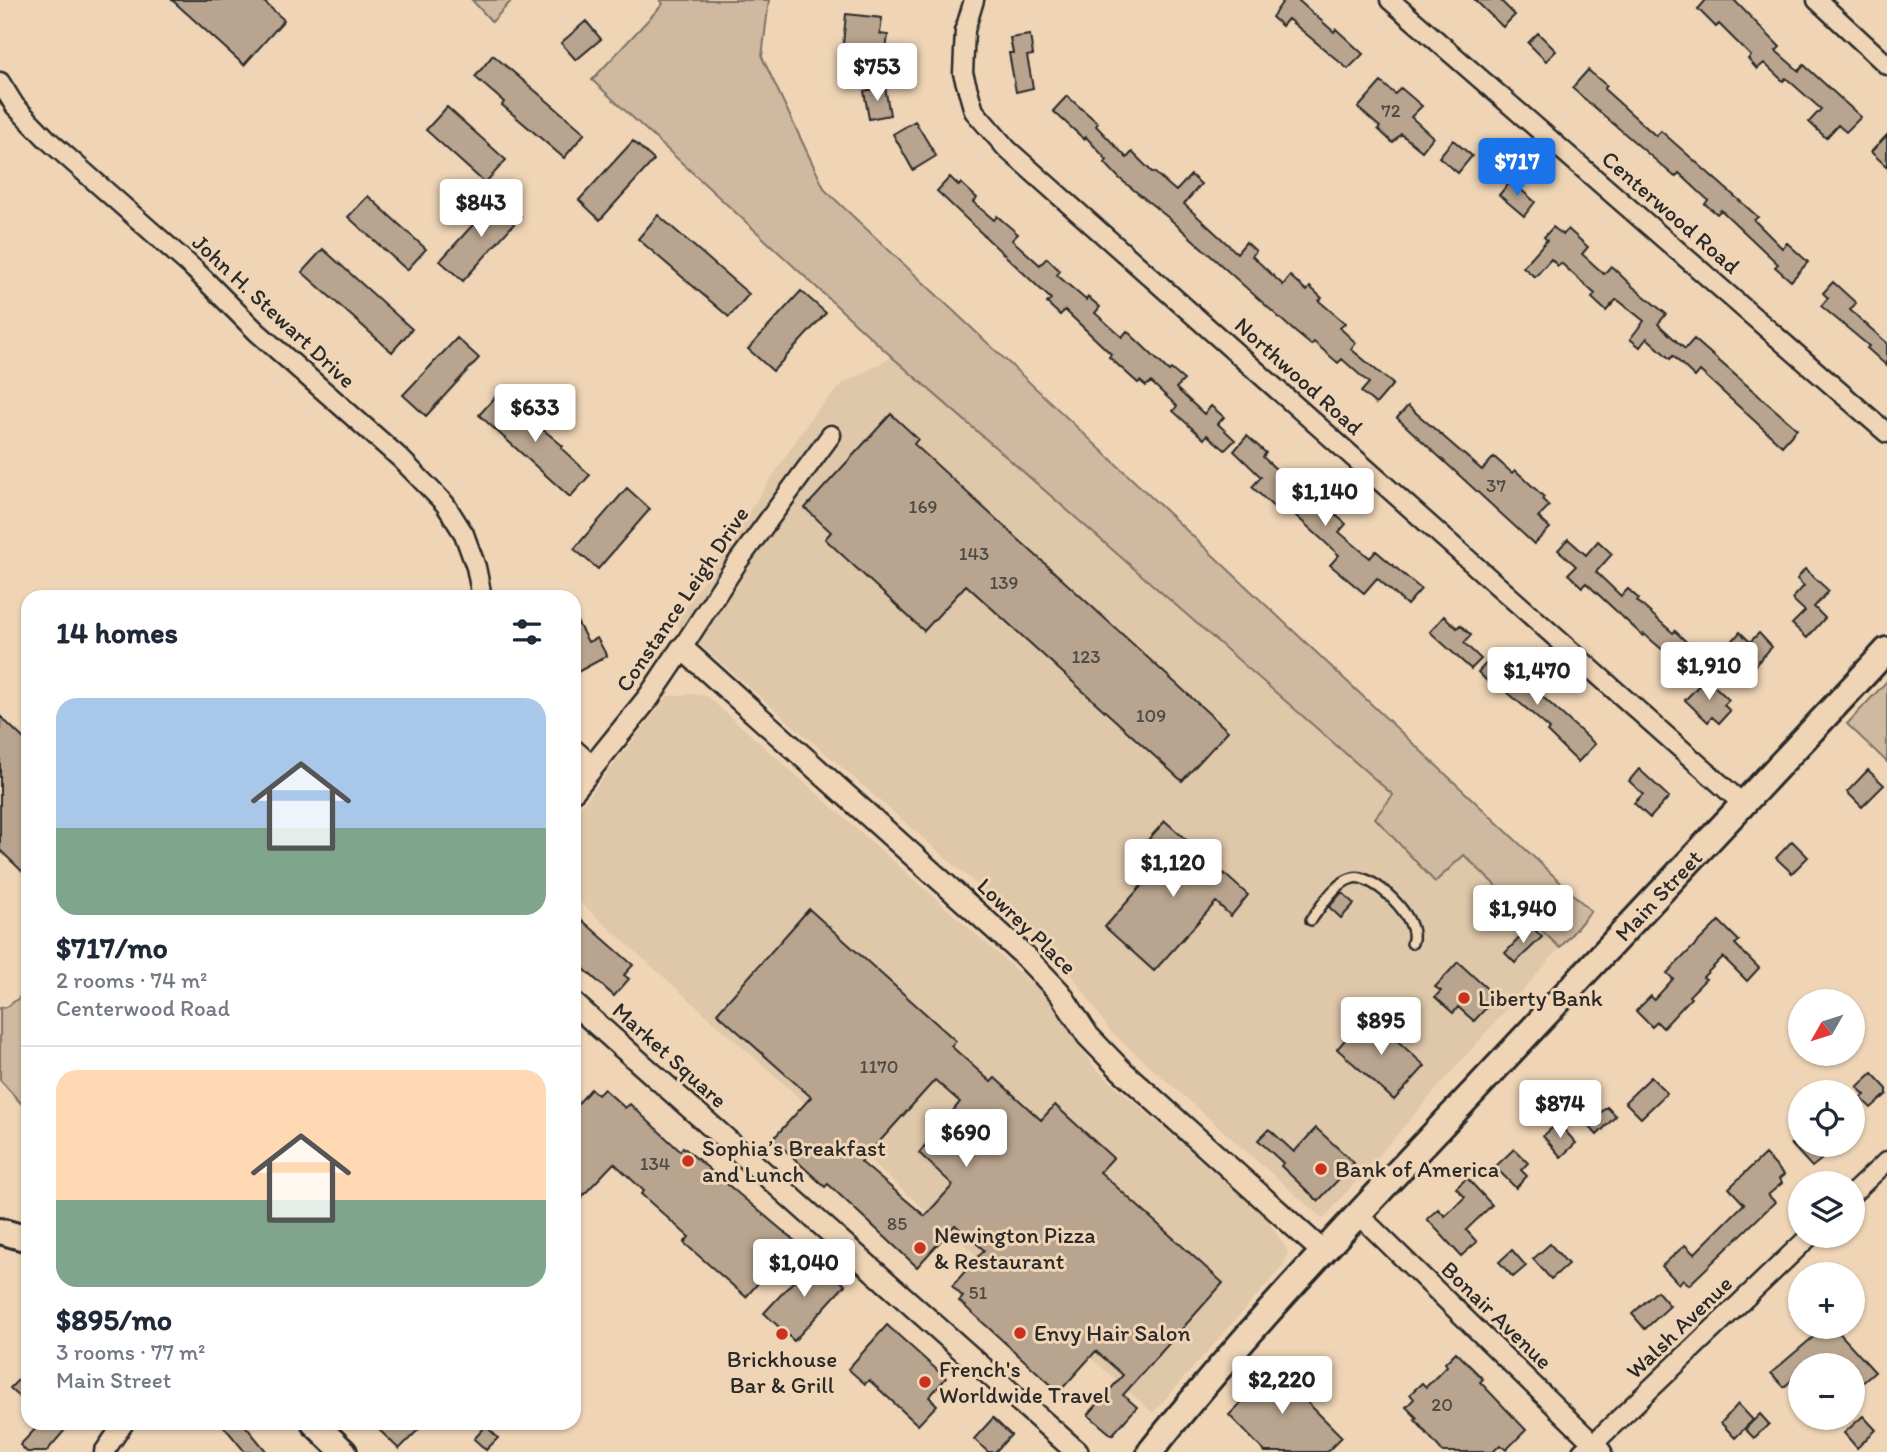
<!DOCTYPE html>
<html lang="en">
<head>
<meta charset="utf-8">
<style>
  body { margin:0; font-family:Itim,sans-serif; background:#f2f2f3; color:#1f2937; height:100vh; display:flex; flex-direction:column; font-size:26px; white-space:nowrap }
  * { box-sizing:border-box; margin:0 }
  p { font-size:23px; color:#747a83 }
  .icon { flex:none; width:38px; height:38px; fill:none; stroke:currentColor; stroke-width:2; stroke-linecap:round; stroke-linejoin:round }
  .map { position:relative; flex:1; overflow:hidden }
  .panel { position:absolute; left:21px; top:590px; width:560px; height:840px; display:flex; flex-direction:column; background:#fff; border-radius:21px; box-shadow:0 2px 5px #0004 }
  .panel>* { flex:none }
  .needle { width:46px; rotate:231deg }
  .controls { position:absolute; left:1788px; top:989px; display:grid; gap:14px }
  .controls a { display:grid; place-items:center; width:77px; height:77px; border-radius:50%; background:#fff; box-shadow:0 2px 5px #0004; font-size:35px }
  .price { position:absolute; translate:-50% -60px; padding:0 16px; border-radius:7px; background:#fff; color:#222; font-size:23px; line-height:46px; filter:drop-shadow(0 2px 4px #0008) }
  .price::after { content:''; position:absolute; left:50%; top:42px; width:21px; height:16px; margin-left:-10px; background:inherit; clip-path:polygon(0 0,100% 0,50% 100%) }
  .price.current { background:#1a73e8; color:#fff }
  ul { padding:0; list-style:none }
  li { display:grid; align-content:center; gap:14px; height:371px; padding:0 35px }
  li+li { border-top:2px solid #e0e1e3 }
  li span { display:grid; place-items:center; height:217px; border-radius:21px; color:#555 }
  li>.icon { margin-inline-start:auto }
  span .icon { width:126px; height:126px; fill:#fffc; stroke-width:1 }
  li b { font-size:30px }
  h2 { display:flex; justify-content:space-between; align-items:center; height:84px; padding:0 35px; font-size:30px }
  .map>svg:first-child { display:block }
</style>
</head>
<body>
<div class="map">
<svg width="1887" height="1452" viewBox="0 0 1887 1452">
  <rect width="100%" height="100%" fill="#efd5b6"/>
  <filter id="ink" filterUnits="userSpaceOnUse"><feTurbulence type="fractalNoise" baseFrequency=".0143" numOctaves="2"/><feDisplacementMap in="SourceGraphic" scale="14" xChannelSelector="R" yChannelSelector="G"/><feConvolveMatrix kernelMatrix="1 2 1 2 8 2 1 2 1" color-interpolation-filters="sRGB"/></filter>
  <g filter="url(#ink)">
    <path fill="#dfc7aa" d="M 892,357 L 1394,795 L 1435,882 L 1464,855 L 1560,948 L 1323,1219 L 1110,1031 L 1068,969 L 975,883 L 675,623 L 815,412 L 844,383 Z
      M 694,694 L 707,696 L 1048,998 L 1095,1068 L 1266,1217 L 1288,1252 L 1284,1265 L 1153,1413 L 574,897 L 574,815 L 668,696 Z"/>
    <path fill="#cfb9a0" stroke="#7d7266" stroke-width="2" d="M 472,0 L 512,0 L 492,22 Z
      M 660,0 L 769,0 L 762,57 L 825,190 L 1591,911 L 1560,948 L 1464,855 L 1435,882 L 1375,818 L 1393,795 L 892,357 L 592,80 L 663,4 Z
      M 1887,681 L 1887,762 L 1847,724 Z
      M 28,991 L 28,1111 L 0,1080 L 0,1008 L 7,1007 Z"/>
    <path fill="#b9a58f" stroke="#2b2b2b" stroke-width="2" fill-rule="evenodd" d="M 172,0 L 262,0 L 284,20 L 244,65 Z
      M 1284,0 L 1298,0 L 1334,32 L 1336,29 L 1363,54 L 1348,69 L 1288,19 L 1282,26 L 1272,17 Z
      M 1475,0 L 1500,0 L 1515,15 L 1503,27 Z
      M 1706,0 L 1734,0 L 1780,47 L 1776,51 L 1799,71 L 1804,65 L 1861,117 L 1846,132 L 1838,125 L 1826,138 L 1809,122 L 1821,109 L 1786,78 L 1783,81 L 1764,63 L 1757,69 L 1748,59 L 1751,56 L 1719,24 L 1716,27 L 1698,9 Z
      M 846,14 L 882,18 L 880,34 L 888,35 L 886,50 L 843,45 Z
      M 586,21 L 601,39 L 576,60 L 561,43 Z
      M 1538,33 L 1556,51 L 1546,61 L 1528,43 Z
      M 1030,35 L 1033,55 L 1027,56 L 1033,88 L 1016,92 L 1009,53 L 1013,53 L 1010,38 Z
      M 493,55 L 585,133 L 564,158 L 502,105 L 504,102 L 475,77 Z
      M 872,67 L 875,84 L 857,87 L 854,70 Z
      M 1588,70 L 1607,86 L 1604,89 L 1656,136 L 1661,131 L 1758,217 L 1754,220 L 1782,248 L 1787,243 L 1808,262 L 1791,281 L 1775,267 L 1778,264 L 1721,210 L 1717,214 L 1705,204 L 1708,200 L 1679,173 L 1675,177 L 1572,88 Z
      M 1381,82 L 1395,94 L 1401,88 L 1422,106 L 1411,117 L 1433,137 L 1422,151 L 1401,134 L 1393,143 L 1378,129 L 1380,127 L 1358,108 Z
      M 885,87 L 890,115 L 869,119 L 864,91 Z
      M 1067,96 L 1098,123 L 1096,126 L 1127,158 L 1132,152 L 1153,173 L 1154,172 L 1176,191 L 1191,175 L 1201,184 L 1184,204 L 1237,253 L 1246,242 L 1256,251 L 1252,256 L 1283,285 L 1290,276 L 1307,291 L 1310,287 L 1322,298 L 1319,301 L 1345,323 L 1340,328 L 1356,343 L 1351,349 L 1393,384 L 1376,404 L 1361,392 L 1369,383 L 1342,359 L 1338,363 L 1314,342 L 1311,345 L 1293,330 L 1170,219 L 1119,178 L 1105,163 L 1107,160 L 1086,137 L 1084,139 L 1053,111 Z
      M 447,107 L 506,160 L 485,183 L 426,130 Z
      M 915,121 L 936,156 L 913,170 L 893,134 Z
      M 1887,135 L 1887,167 L 1871,152 Z
      M 1453,140 L 1472,156 L 1458,173 L 1439,157 Z
      M 633,141 L 654,160 L 600,220 L 579,200 Z
      M 950,177 L 959,186 L 961,183 L 977,198 L 973,202 L 994,220 L 997,216 L 1018,234 L 1012,240 L 1040,265 L 1047,258 L 1060,271 L 1057,275 L 1086,300 L 1088,297 L 1100,307 L 1095,313 L 1122,337 L 1127,331 L 1169,371 L 1171,369 L 1184,380 L 1176,388 L 1204,414 L 1211,406 L 1224,417 L 1218,424 L 1235,440 L 1225,450 L 1207,435 L 1204,439 L 1173,411 L 1177,406 L 1151,382 L 1146,386 L 1140,381 L 1138,383 L 1109,357 L 1111,354 L 1065,310 L 1060,315 L 1047,303 L 1051,299 L 937,191 Z
      M 1511,181 L 1535,202 L 1524,216 L 1499,195 Z
      M 368,196 L 426,249 L 407,270 L 348,217 Z
      M 499,196 L 521,216 L 463,281 L 440,261 Z
      M 658,215 L 749,294 L 729,317 L 638,239 Z
      M 1553,227 L 1563,235 L 1568,229 L 1588,247 L 1582,254 L 1604,274 L 1611,266 L 1632,286 L 1666,314 L 1658,324 L 1685,349 L 1694,339 L 1797,429 L 1782,446 L 1700,371 L 1695,377 L 1673,356 L 1670,359 L 1647,338 L 1640,347 L 1630,339 L 1644,321 L 1619,301 L 1616,300 L 1606,311 L 1592,298 L 1595,294 L 1561,263 L 1558,266 L 1551,259 L 1535,277 L 1523,267 L 1547,240 L 1544,237 Z
      M 323,249 L 412,329 L 392,352 L 302,272 Z
      M 1833,282 L 1856,303 L 1850,310 L 1887,343 L 1887,366 L 1867,348 L 1869,346 L 1821,306 L 1828,298 L 1823,293 Z
      M 801,291 L 826,313 L 773,371 L 748,349 Z
      M 457,338 L 479,358 L 426,416 L 403,395 Z
      M 499,393 L 563,446 L 561,448 L 590,475 L 570,497 L 479,415 Z
      M 1408,406 L 1482,470 L 1494,457 L 1512,473 L 1515,470 L 1544,497 L 1542,499 L 1549,506 L 1538,517 L 1550,528 L 1534,544 L 1397,418 Z
      M 891,414 L 918,439 L 914,444 L 1228,731 L 1182,781 L 966,585 L 924,631 L 825,539 L 831,532 L 805,508 Z
      M 1247,436 L 1266,453 L 1263,457 L 1291,483 L 1295,479 L 1306,490 L 1301,495 L 1323,514 L 1328,508 L 1346,524 L 1339,532 L 1370,558 L 1376,551 L 1421,589 L 1407,605 L 1377,578 L 1364,593 L 1330,565 L 1339,555 L 1283,504 L 1277,510 L 1252,487 L 1261,477 L 1234,451 Z
      M 627,488 L 650,509 L 598,569 L 574,549 Z
      M 1568,539 L 1586,555 L 1598,541 L 1612,554 L 1596,572 L 1621,596 L 1628,589 L 1639,599 L 1637,601 L 1673,633 L 1675,631 L 1706,661 L 1688,679 L 1675,666 L 1678,663 L 1644,634 L 1643,636 L 1586,583 L 1582,587 L 1568,574 L 1576,566 L 1558,550 Z
      M 1805,569 L 1829,591 L 1814,607 L 1825,618 L 1807,638 L 1792,624 L 1805,611 L 1792,599 L 1804,586 L 1797,579 Z
      M 574,616 L 588,642 L 597,638 L 607,656 L 574,674 Z
      M 1444,616 L 1457,628 L 1460,625 L 1471,635 L 1464,643 L 1481,659 L 1471,669 L 1430,632 Z
      M 1740,632 L 1750,642 L 1759,633 L 1772,647 L 1743,678 L 1728,663 L 1737,653 L 1729,645 Z
      M 1495,654 L 1595,744 L 1578,762 L 1547,732 L 1550,729 L 1499,685 L 1495,689 L 1478,672 Z
      M 1706,678 L 1729,700 L 1724,705 L 1730,711 L 1719,723 L 1712,717 L 1708,722 L 1685,700 Z
      M 0,716 L 28,743 L 28,877 L 0,850 Z
      M 1639,769 L 1669,797 L 1650,818 L 1634,803 L 1643,794 L 1629,781 Z
      M 1868,770 L 1884,785 L 1862,807 L 1847,792 Z
      M 1165,821 L 1248,895 L 1231,916 L 1216,902 L 1154,971 L 1105,927 L 1166,858 L 1147,841 Z
      M 1792,841 L 1808,857 L 1792,873 L 1776,858 Z
      M 1342,892 L 1354,904 L 1341,918 L 1329,907 Z
      M 809,909 L 956,1041 L 951,1046 L 991,1082 L 995,1078 L 1041,1120 L 1055,1105 L 1113,1158 L 1100,1172 L 1223,1283 L 1123,1395 L 1137,1407 L 1112,1435 L 1088,1415 L 1123,1375 L 1096,1351 L 1059,1392 L 959,1301 L 963,1297 L 952,1286 L 984,1250 L 955,1225 L 917,1267 L 828,1184 L 825,1187 L 773,1139 L 811,1097 L 717,1013 ZM 935,1080 L 960,1102 L 919,1153 L 953,1185 L 925,1216 L 861,1162 Z
      M 574,913 L 633,965 L 624,975 L 629,979 L 614,996 L 574,960 Z
      M 1719,921 L 1739,941 L 1735,944 L 1759,968 L 1747,981 L 1723,957 L 1703,977 L 1706,979 L 1689,996 L 1691,998 L 1663,1028 L 1657,1022 L 1652,1027 L 1636,1011 L 1651,996 L 1654,1000 L 1673,979 L 1667,973 Z
      M 1531,926 L 1542,937 L 1515,963 L 1505,953 Z
      M 1458,962 L 1496,997 L 1474,1021 L 1458,1007 L 1453,1013 L 1435,997 L 1441,991 L 1435,987 Z
      M 1368,1014 L 1425,1066 L 1394,1100 L 1337,1049 Z
      M 1872,1073 L 1887,1089 L 1887,1094 L 1871,1108 L 1861,1098 L 1865,1095 L 1857,1087 Z
      M 1651,1077 L 1667,1093 L 1641,1118 L 1625,1102 Z
      M 591,1089 L 598,1095 L 604,1089 L 625,1108 L 630,1104 L 680,1151 L 683,1147 L 795,1241 L 746,1297 L 684,1243 L 689,1237 L 641,1194 L 644,1191 L 614,1163 L 574,1205 L 574,1108 Z
      M 1607,1107 L 1616,1116 L 1597,1135 L 1588,1125 Z
      M 1558,1123 L 1576,1143 L 1561,1157 L 1543,1136 Z
      M 1316,1128 L 1354,1163 L 1318,1201 L 1281,1166 L 1283,1163 L 1258,1140 L 1269,1129 L 1294,1152 Z
      M 1791,1144 L 1829,1144 L 1818,1155 L 1822,1159 L 1812,1167 Z
      M 1514,1149 L 1528,1163 L 1521,1170 L 1527,1176 L 1516,1188 L 1495,1167 Z
      M 1765,1154 L 1784,1175 L 1779,1179 L 1782,1183 L 1768,1195 L 1775,1202 L 1689,1285 L 1683,1279 L 1679,1284 L 1662,1266 L 1685,1245 L 1694,1254 L 1744,1204 L 1729,1188 Z
      M 1467,1178 L 1492,1205 L 1466,1230 L 1477,1242 L 1461,1256 L 1427,1219 L 1438,1209 L 1445,1216 L 1465,1197 L 1456,1188 Z
      M 1550,1244 L 1568,1264 L 1551,1279 L 1533,1259 Z
      M 1512,1250 L 1526,1266 L 1513,1277 L 1499,1262 Z
      M 815,1258 L 845,1285 L 794,1341 L 764,1313 Z
      M 1657,1291 L 1670,1306 L 1645,1329 L 1632,1314 Z
      M 887,1325 L 946,1378 L 929,1397 L 937,1405 L 918,1425 L 869,1380 L 865,1384 L 848,1369 Z
      M 1826,1326 L 1833,1326 L 1875,1372 L 1859,1386 L 1853,1380 L 1853,1365 L 1801,1365 L 1801,1372 L 1784,1387 L 1771,1373 Z
      M 1456,1352 L 1483,1379 L 1480,1382 L 1526,1430 L 1506,1450 L 1500,1445 L 1493,1452 L 1443,1452 L 1415,1420 L 1417,1418 L 1406,1407 L 1414,1399 L 1410,1394 L 1422,1383 L 1426,1387 L 1447,1366 L 1445,1363 Z
      M 1274,1360 L 1298,1385 L 1294,1389 L 1342,1437 L 1327,1452 L 1265,1452 L 1229,1415 L 1251,1393 L 1246,1388 Z
      M 21,1377 L 28,1384 L 28,1405 L 10,1388 Z
      M 1738,1404 L 1753,1420 L 1735,1438 L 1721,1423 Z
      M 1760,1414 L 1769,1424 L 1754,1438 L 1745,1429 Z
      M 1863,1416 L 1876,1430 L 1857,1448 L 1844,1433 Z
      M 993,1418 L 1011,1435 L 995,1452 L 988,1452 L 974,1439 Z
      M 41,1423 L 71,1423 L 46,1452 L 27,1452 L 20,1445 Z
      M 221,1423 L 243,1423 L 267,1452 L 245,1452 Z
      M 372,1423 L 425,1423 L 399,1449 Z
      M 486,1426 L 498,1438 L 486,1450 L 474,1439 Z"/>
    <g fill="none" stroke-linecap="round" stroke-linejoin="round">
      <defs>
        <path id="service" d="M 1311,920 C 1321,907 1335,882 1353,878 C 1372,873 1422,919 1412,943"/>
        <path id="minor" d="M 974,0 L 965,30 L 963,73 L 974,111 L 1007,149 L 1744,805
          M 1390,0 L 1887,433
          M 1817,0 L 1887,65
          M 0,82 L 15,106 L 47,139 L 194,269 L 257,332 L 400,458 L 445,504 L 464,534 L 476,567 L 482,597
          M 682,648 L 737,563 L 831,435
          M 574,749 L 593,766
          M 1853,1193 L 1887,1161
          M 1358,1214 L 1602,1452
          M 104,1452 L 124,1423
          M 1582,1452 L 1594,1443 L 1810,1236"/>
        <path id="tertiary" d="M 574,790 L 649,697 L 682,648 L 1024,955 L 1060,993 L 1088,1036 L 1121,1070 L 1323,1252
          M 574,1004 L 1077,1452"/>
        <g id="secondary">
          <path d="M 0,1231 L 28,1239"/>
          <path d="M 314,1423 L 344,1452"/>
          <path id="s1" d="M 1150,1452 C 1252,1323 1367,1205 1479,1086 C 1616,941 1752,796 1887,650"/>
        </g>
      </defs>
      <use href="#service" stroke="#2b2b2b" stroke-width="14"/>
      <use href="#minor" stroke="#2b2b2b" stroke-width="23"/>
      <use href="#tertiary" stroke="#2b2b2b" stroke-width="26"/>
      <use href="#secondary" stroke="#2b2b2b" stroke-width="30"/>
      <use href="#service" stroke="#efd5b6" stroke-width="9"/>
      <use href="#minor" stroke="#efd5b6" stroke-width="18"/>
      <use href="#tertiary" stroke="#efd5b6" stroke-width="21"/>
      <use href="#secondary" stroke="#efd5b6" stroke-width="24"/>
    </g>
  </g>
  <g fill="#c8321e" stroke="#efd5b6" stroke-width="2.5">
    <circle cx="1464" cy="998" r="7"/>
    <circle cx="688" cy="1161" r="7"/>
    <circle cx="1321" cy="1169" r="7"/>
    <circle cx="920" cy="1248" r="7"/>
    <circle cx="1020" cy="1333" r="7"/>
    <circle cx="782" cy="1334" r="7"/>
    <circle cx="925" cy="1382" r="7"/>
  </g>
  <g text-anchor="middle" stroke-width="6" stroke-linejoin="round" paint-order="stroke">
    <g font-size="19" fill="#4e4a44">
      <text x="1391" y="117">72</text>
      <text x="1496" y="492">37</text>
      <text x="923" y="513">169</text>
      <text x="974" y="560">143</text>
      <text x="1004" y="589">139</text>
      <text x="1086" y="663">123</text>
      <text x="1151" y="722">109</text>
      <text x="879" y="1073">1170</text>
      <text x="655" y="1170">134</text>
      <text x="897" y="1230">85</text>
      <text x="978" y="1299">51</text>
      <text x="1442" y="1411">20</text>
    </g>
    <g font-size="23" fill="#2b2b2b" stroke="#efd5b6">
      <text transform="translate(1671 212) rotate(41)" y="8">Centerwood Road</text>
      <text transform="translate(274 311) rotate(43)" y="8">John H. Stewart Drive</text>
      <text transform="translate(1299 376) rotate(42)" y="8">Northwood Road</text>
      <text transform="translate(682 599) rotate(-56)" y="8">Constance Leigh Drive</text>
      <text dy="8" stroke="none"><textPath href="#s1" startOffset="754">Main Street</textPath></text>
      <text transform="translate(1027 926) rotate(44)" y="8">Lowrey Place</text>
      <text transform="translate(670 1055) rotate(42)" y="8">Market Square</text>
      <text transform="translate(1497 1315) rotate(44)" y="8">Bonair Avenue</text>
      <text transform="translate(1679 1327) rotate(-44)" y="8">Walsh Avenue</text>
    </g>
    <g font-size="23" fill="#2b2b2b" stroke="#efd5b6" text-anchor="start">
      <text x="1478" y="1006">Liberty Bank</text>
      <text x="702" y="1156">Sophia’s Breakfast<tspan x="702" dy="26">and Lunch</tspan></text>
      <text x="1335" y="1177">Bank of America</text>
      <text x="934" y="1243">Newington Pizza<tspan x="934" dy="26">&amp; Restaurant</tspan></text>
      <text x="1034" y="1341">Envy Hair Salon</text>
      <text x="782" y="1367" text-anchor="middle">Brickhouse<tspan x="782" dy="26">Bar &amp; Grill</tspan></text>
      <text x="939" y="1377">French's<tspan x="939" dy="26">Worldwide Travel</tspan></text>
    </g>
  </g>
</svg>
<div class="controls">
<a><svg class="needle" viewBox="-14 -14 28 28"><path d="M0-13l5 13h-10z" fill="#e53935"/><path d="M0 13l5-13h-10z" fill="#747a83"/></svg></a>
<a><svg class="icon" aria-label="locate" viewBox="0 0 24 24"><circle cx="12" cy="12" r="6"/><path d="M12 2v4M12 18v4M2 12h4M18 12h4"/></svg></a>
<a><svg class="icon" aria-label="layers" viewBox="0 0 24 24"><path d="M12 4l9 5-9 5-9-5zM3 14l9 5 9-5"/></svg></a>
<a>+</a>
<a>−</a>
</div>
<b class="price" style="left:877px;top:103px">$753</b>
<b class="price current" style="left:1517px;top:198px">$717</b>
<b class="price" style="left:481px;top:239px">$843</b>
<b class="price" style="left:535px;top:444px">$633</b>
<b class="price" style="left:1325px;top:528px">$1,140</b>
<b class="price" style="left:1709px;top:702px">$1,910</b>
<b class="price" style="left:1537px;top:707px">$1,470</b>
<b class="price" style="left:1173px;top:899px">$1,120</b>
<b class="price" style="left:1523px;top:945px">$1,940</b>
<b class="price" style="left:1381px;top:1057px">$895</b>
<b class="price" style="left:1560px;top:1140px">$874</b>
<b class="price" style="left:966px;top:1169px">$690</b>
<b class="price" style="left:804px;top:1299px">$1,040</b>
<b class="price" style="left:1282px;top:1416px">$2,220</b>
<section class="panel">
<h2>14 homes<svg class="icon" aria-label="filters" viewBox="0 0 24 24"><path d="M4 7h16M4 17h16"/><circle cx="9" cy="7" r="2"/><circle cx="15" cy="17" r="2"/></svg></h2>
<ul>
<li><span style="background:linear-gradient(#a9c7e8 60%,#7fa58c 0)"><svg class="icon" aria-label="home" viewBox="0 0 24 24"><path d="M3 11l9-7 9 7M6 9v11h12V9"/></svg></span><div><b>$717/mo</b><p>2 rooms · 74 m²</p><p>Centerwood Road</p></div></li>
<li><span style="background:linear-gradient(#ffd9b3 60%,#7fa58c 0)"><svg class="icon" aria-label="home" viewBox="0 0 24 24"><path d="M3 11l9-7 9 7M6 9v11h12V9"/></svg></span><div><b>$895/mo</b><p>3 rooms · 77 m²</p><p>Main Street</p></div></li>
</ul>
</section>
</div>
</body>
</html>
